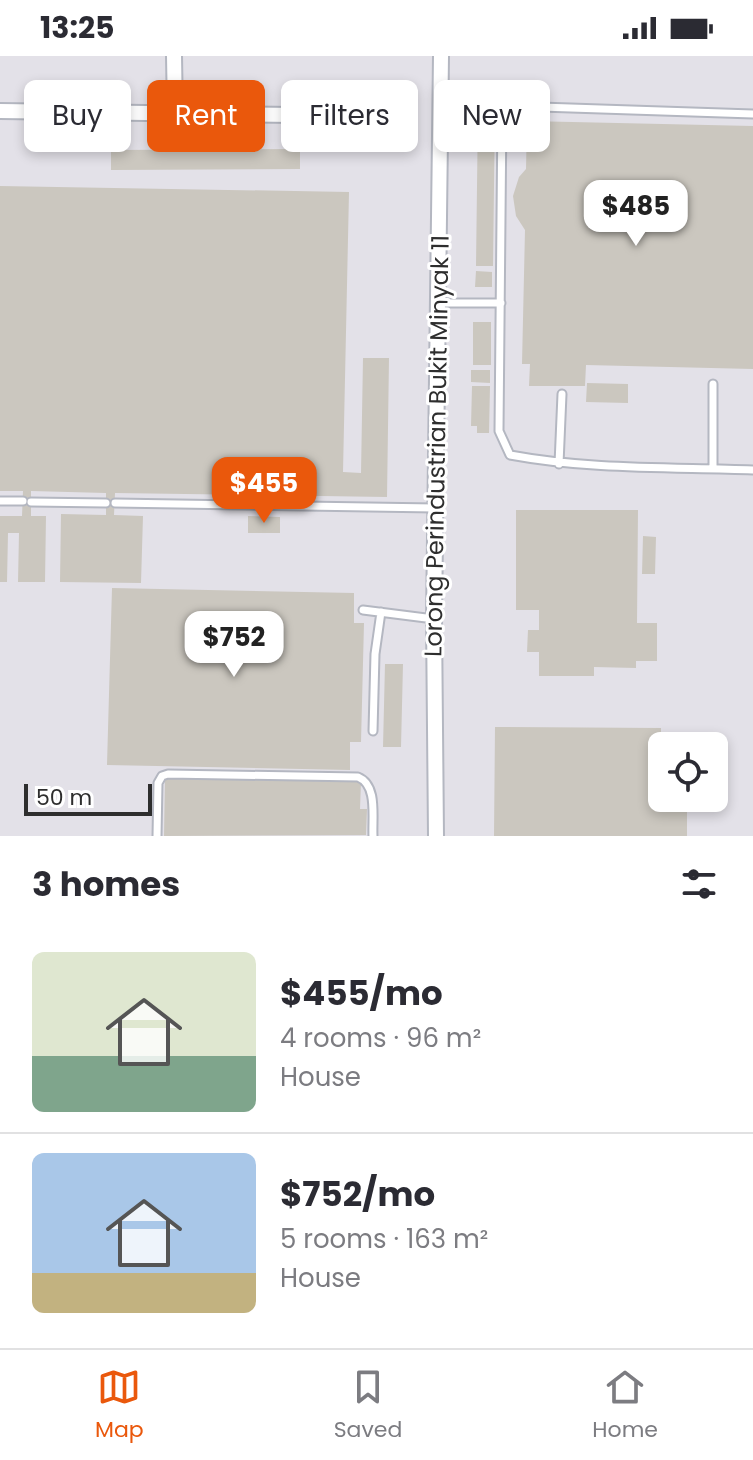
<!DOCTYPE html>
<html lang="en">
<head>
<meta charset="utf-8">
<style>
  body { margin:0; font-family:Poppins,sans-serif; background:#f2f2f3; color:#2b2b33; height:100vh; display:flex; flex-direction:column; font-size:30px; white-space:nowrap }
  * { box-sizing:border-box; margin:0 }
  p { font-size:26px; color:#7c7c81 }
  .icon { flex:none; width:44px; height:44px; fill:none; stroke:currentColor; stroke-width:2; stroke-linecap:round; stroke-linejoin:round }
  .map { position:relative; height:780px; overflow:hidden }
  .details { display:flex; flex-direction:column; background:#fff; flex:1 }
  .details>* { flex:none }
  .top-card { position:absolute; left:24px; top:24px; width:706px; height:72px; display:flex; gap:16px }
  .buttons { position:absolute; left:648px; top:676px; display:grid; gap:16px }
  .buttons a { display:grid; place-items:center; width:80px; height:80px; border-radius:12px; background:#fff; box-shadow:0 4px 12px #0003; font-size:40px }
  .scale { position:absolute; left:24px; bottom:20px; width:128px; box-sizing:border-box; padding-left:8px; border:4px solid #2e2e2e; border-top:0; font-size:22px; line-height:28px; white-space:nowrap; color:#2e2e2e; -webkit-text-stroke:6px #fff; paint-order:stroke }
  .price { position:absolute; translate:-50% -68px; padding:0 18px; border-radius:16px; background:#fff; color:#222; font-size:26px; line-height:52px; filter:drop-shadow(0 2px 4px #0008) }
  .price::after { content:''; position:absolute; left:50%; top:48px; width:24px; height:18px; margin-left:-12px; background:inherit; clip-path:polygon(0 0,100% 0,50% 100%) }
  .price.active { background:#ea580c; color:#fff }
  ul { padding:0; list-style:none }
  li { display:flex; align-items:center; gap:24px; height:200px; padding:0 32px }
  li+li { border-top:2px solid #e1e1e2 }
  li span { display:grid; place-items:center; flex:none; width:224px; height:160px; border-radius:12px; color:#555 }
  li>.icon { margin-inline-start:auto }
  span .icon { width:96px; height:96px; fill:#fffc; stroke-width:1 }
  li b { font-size:34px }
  h2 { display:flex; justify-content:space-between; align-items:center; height:96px; padding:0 32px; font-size:34px }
  .pill { padding:0 28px; border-radius:12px; background:#fff; box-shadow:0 4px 12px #0003; font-size:28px; line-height:72px }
  .pill.active { background:#ea580c; color:#fff }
  .status { display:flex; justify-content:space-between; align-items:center; height:56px; padding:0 40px; background:#fff; direction:ltr }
  .status svg { height:22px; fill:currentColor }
  .tab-bar { display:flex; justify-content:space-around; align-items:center; height:112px; border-top:2px solid #e1e1e2; background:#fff; font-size:22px; color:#7c7c81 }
  .tab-bar a { display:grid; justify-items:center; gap:4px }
  .tab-bar .active { color:#ea580c }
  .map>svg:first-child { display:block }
</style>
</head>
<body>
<div class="status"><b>13:25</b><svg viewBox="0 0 49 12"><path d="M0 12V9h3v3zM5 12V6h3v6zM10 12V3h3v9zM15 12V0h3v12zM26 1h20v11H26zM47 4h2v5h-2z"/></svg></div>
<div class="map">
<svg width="753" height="780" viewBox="0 0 753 780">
  <rect width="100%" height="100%" fill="#efe9e1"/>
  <path fill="#e3e1e8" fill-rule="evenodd" d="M 0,0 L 753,0 L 753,780 L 0,780 ZM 662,690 L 714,690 L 714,742 L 662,742 Z"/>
  <path fill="#cbc7bf" d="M 478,51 L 495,51 L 493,210 L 476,210 Z
    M 527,65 L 753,70 L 753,313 L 586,309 L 585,330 L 529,330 L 530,308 L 522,308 L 525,174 L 516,160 L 513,140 L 519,121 L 526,113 Z
    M 300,93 L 300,113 L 111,114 L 111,94 Z
    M 0,130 L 349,136 L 343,416 L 361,417 L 363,302 L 389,302 L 387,441 L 115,437 L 114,459 L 143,460 L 141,527 L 60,526 L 61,458 L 106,459 L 106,437 L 31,435 L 31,460 L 46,460 L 45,526 L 18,526 L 19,477 L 8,477 L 7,526 L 0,526 L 0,460 L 22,460 L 23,435 L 0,435 Z
    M 476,215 L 492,216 L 492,231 L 475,231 Z
    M 473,266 L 491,266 L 491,309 L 473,309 Z
    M 471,314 L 490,314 L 490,327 L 471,326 Z
    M 587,327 L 628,328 L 628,347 L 586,346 Z
    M 472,330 L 490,330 L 489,377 L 477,377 L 477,370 L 471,370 Z
    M 516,454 L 638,454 L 637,567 L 657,567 L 657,605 L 636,605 L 636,612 L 594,611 L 594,620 L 539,620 L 539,596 L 527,596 L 528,574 L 539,574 L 539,554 L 516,554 Z
    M 248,460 L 280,461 L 280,477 L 248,477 Z
    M 643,480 L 656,481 L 655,518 L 642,518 Z
    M 112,532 L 354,537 L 354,567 L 364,567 L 361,686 L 350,686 L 350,714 L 107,709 Z
    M 385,608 L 403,608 L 401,691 L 383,691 Z
    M 495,671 L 661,672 L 661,679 L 688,679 L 688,690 L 662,690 L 662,742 L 687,742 L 687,780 L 494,780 Z
    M 165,721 L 361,726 L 360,753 L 367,753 L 366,779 L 164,780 Z"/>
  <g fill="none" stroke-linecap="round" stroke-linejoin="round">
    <defs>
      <path id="service" d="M 753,58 L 510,50 L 502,55 L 499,375 L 510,399 C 591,414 671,411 753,414
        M 440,247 L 501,247
        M 559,408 L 562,338
        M 713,413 L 713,328
        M 0,445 L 23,445
        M 31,446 L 106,447
        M 115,447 L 435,452
        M 363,554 L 434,563
        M 373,675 L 375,598 L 381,556
        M 157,780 L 158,727 L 162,720 L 168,718 L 358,721 C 378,729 372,761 373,780"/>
      <path id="minor" d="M 174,0 L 175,57
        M 0,55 L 374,60
        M 436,780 L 434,563 L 441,0"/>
    </defs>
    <use href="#service" stroke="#b4b7c1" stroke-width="11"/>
    <use href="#minor" stroke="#b4b7c1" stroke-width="18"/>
    <use href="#service" stroke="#fff" stroke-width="7"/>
    <use href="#minor" stroke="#fff" stroke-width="14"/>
  </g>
  <g text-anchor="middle" stroke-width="6" stroke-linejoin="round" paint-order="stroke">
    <g font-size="24" fill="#2e2e2e" stroke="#fff">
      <text transform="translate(437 390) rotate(-89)" y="8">Lorong Perindustrian Bukit Minyak 11</text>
    </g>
  </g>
</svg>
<div class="buttons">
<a><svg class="icon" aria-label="locate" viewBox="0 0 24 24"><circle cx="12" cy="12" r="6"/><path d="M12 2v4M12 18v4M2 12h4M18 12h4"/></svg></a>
</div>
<div class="scale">50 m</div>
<b class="price" style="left:636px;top:192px">$485</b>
<b class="price active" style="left:264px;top:469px">$455</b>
<b class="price" style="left:234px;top:623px">$752</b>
<div class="top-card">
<a class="pill">Buy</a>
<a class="pill active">Rent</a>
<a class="pill">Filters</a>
<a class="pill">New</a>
</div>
</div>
<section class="details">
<h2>3 homes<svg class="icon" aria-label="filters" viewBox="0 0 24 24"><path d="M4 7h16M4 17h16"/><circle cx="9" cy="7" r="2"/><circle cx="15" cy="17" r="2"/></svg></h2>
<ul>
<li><span style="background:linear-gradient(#dfe7d0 65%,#7fa58c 0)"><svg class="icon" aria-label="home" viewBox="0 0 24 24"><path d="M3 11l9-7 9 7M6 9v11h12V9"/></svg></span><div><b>$455/mo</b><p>4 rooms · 96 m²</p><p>House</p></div></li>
<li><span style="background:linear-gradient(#a9c7e8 75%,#c2b280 0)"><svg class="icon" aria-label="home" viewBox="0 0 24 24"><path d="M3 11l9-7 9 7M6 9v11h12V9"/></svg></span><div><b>$752/mo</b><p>5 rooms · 163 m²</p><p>House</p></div></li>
</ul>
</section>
<nav class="tab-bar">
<a class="active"><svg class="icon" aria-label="map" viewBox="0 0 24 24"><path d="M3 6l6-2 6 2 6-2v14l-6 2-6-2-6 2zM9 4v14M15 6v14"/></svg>Map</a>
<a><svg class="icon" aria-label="saved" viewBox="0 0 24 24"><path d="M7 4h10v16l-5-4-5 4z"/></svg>Saved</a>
<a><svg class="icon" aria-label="home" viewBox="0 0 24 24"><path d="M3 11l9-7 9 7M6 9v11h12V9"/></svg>Home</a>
</nav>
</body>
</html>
